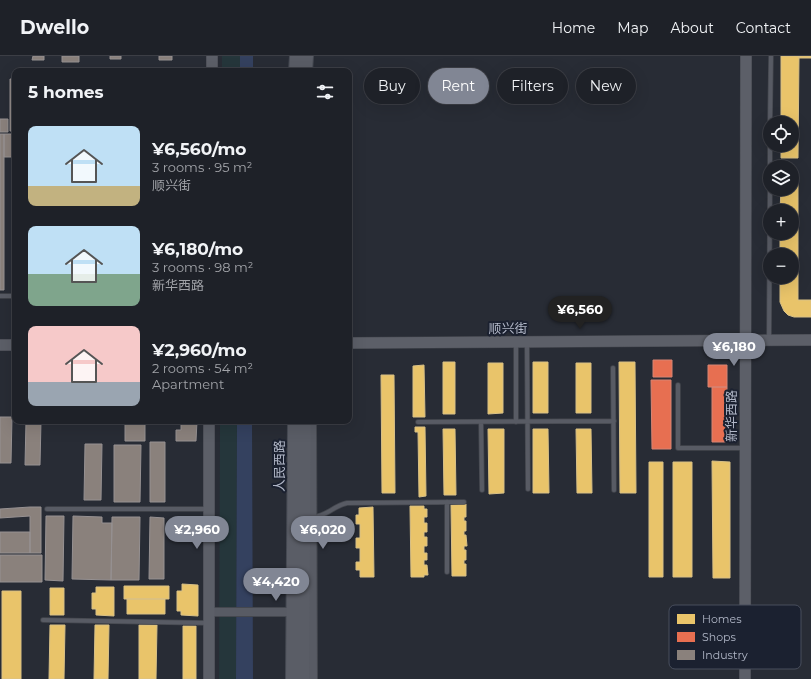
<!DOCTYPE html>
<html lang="en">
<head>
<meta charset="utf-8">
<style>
  body { margin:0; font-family:Montserrat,"Noto Sans SC",sans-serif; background:#2b2e34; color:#f1f3f6; height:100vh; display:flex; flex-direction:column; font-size:15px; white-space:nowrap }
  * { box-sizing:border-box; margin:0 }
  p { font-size:13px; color:#a1a3a8 }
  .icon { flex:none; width:22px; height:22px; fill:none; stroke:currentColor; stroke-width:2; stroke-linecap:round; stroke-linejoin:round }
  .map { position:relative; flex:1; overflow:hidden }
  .details { position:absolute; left:12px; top:12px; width:340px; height:356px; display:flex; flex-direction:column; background:#1e2128; border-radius:8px; box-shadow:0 4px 16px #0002,0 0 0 1px #3c3e45 }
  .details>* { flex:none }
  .guide { position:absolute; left:364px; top:12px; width:380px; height:36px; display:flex; gap:8px }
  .buttons { position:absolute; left:763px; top:60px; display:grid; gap:8px }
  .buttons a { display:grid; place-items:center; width:36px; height:36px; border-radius:50%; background:#1e2128; box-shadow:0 4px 16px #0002,0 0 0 1px #3c3e45; font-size:20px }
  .price { position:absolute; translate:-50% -34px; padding:0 9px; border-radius:14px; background:#818694; color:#fff; font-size:13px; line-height:26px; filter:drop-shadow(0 1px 2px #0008) }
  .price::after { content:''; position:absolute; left:50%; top:24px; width:12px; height:9px; margin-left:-6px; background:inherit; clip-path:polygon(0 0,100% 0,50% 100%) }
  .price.selected { background:#222; color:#fff }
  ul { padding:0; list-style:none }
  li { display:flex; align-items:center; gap:12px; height:100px; padding:0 16px }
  li span { display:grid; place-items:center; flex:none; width:112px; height:80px; border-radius:8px; color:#555 }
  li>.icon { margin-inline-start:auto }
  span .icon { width:48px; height:48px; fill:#fffc; stroke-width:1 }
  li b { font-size:17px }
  h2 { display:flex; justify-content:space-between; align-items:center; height:48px; padding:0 16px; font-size:17px }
  .chip { padding:0 14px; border-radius:18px; background:#1e2128; box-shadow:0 4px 16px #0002,0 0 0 1px #3c3e45; font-size:14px; line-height:36px }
  .chip.selected { background:#818694; color:#fff }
  header { display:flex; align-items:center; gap:24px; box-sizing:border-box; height:56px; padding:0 20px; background:#1e2128; border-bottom:1px solid #3c3e45 }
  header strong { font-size:19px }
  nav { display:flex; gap:22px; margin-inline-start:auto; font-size:14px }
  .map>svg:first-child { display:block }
</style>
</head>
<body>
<header>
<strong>Dwello</strong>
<nav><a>Home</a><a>Map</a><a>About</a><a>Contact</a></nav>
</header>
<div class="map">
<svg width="811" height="623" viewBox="0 0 811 623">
  <rect width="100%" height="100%" fill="#282c35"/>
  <path fill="#25363b" d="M 222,0 L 240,0 L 240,15 L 222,15 Z
    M 220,365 L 237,365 L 236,623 L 219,623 Z"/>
  <path fill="#34415f" d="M 240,0 L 253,0 L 253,15 L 240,15 Z
    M 237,365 L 252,365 L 253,623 L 236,623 Z"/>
  <path fill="#e9c46a" stroke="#d8c086" d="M 781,0 L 799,0 L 798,102 L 781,102 L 781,89 L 792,89 L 792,67 L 781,67 Z
    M 799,0 L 811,0 L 811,2 L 799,2 Z
    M 792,126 L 798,126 L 798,244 L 811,244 L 811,261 L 794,261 L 788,259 L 784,255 L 780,246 L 780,221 L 792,221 L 792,199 L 780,199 L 780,177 L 792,177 L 792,155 L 780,155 L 781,133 L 792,133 Z
    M 443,306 L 455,306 L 455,358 L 443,358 Z
    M 533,306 L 548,306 L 548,357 L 533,357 Z
    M 619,306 L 635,306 L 636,437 L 620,437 Z
    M 488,307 L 503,307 L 503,357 L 488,358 Z
    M 576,307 L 591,307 L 591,357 L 576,357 Z
    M 424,309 L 425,361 L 413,361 L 413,310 Z
    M 381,319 L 394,319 L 395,437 L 382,437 Z
    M 415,371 L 425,371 L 426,440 L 419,441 L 418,376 L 415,376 Z
    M 443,373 L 455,373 L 456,439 L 444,439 Z
    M 488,373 L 504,373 L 504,437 L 489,438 Z
    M 533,373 L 548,373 L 549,437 L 533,437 Z
    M 576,373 L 591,373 L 592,437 L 577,437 Z
    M 712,405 L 730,406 L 730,522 L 713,522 Z
    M 649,406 L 663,406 L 663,521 L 649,521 Z
    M 673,406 L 692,406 L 692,521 L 673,521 Z
    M 466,448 L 466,461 L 464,461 L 464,465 L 466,465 L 466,475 L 464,475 L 464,479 L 466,479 L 467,490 L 464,490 L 464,494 L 466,494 L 466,504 L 464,504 L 464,508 L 466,508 L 466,520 L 452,520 L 451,449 Z
    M 410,450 L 424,450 L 424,453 L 427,453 L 427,461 L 424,461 L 424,467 L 427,467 L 427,476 L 424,476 L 424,481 L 427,481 L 427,490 L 424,490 L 424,497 L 427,497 L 427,504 L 424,504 L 424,509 L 427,509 L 428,519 L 424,519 L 424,521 L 411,521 Z
    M 373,451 L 374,521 L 360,521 L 360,514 L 356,514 L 356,506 L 360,506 L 360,492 L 356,492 L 356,482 L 360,482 L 360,468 L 356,468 L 356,459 L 359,459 L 359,452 Z
    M 182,528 L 198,529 L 198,560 L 181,559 L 181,555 L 177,555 L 177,535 L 182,535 Z
    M 124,530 L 169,530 L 169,543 L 124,543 Z
    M 96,531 L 114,531 L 114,560 L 96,559 L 96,553 L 92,553 L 92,537 L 96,537 Z
    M 50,532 L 64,532 L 64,559 L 50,559 Z
    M 2,535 L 21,535 L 21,623 L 2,623 Z
    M 127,543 L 165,543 L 165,558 L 127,558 Z
    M 50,569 L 65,569 L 64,623 L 49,623 Z
    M 95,569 L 109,569 L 108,623 L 94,623 Z
    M 139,569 L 157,569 L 156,623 L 139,623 Z
    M 183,570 L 196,570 L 196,623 L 183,623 Z"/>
  <path fill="#e76f51" stroke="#d78574" d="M 653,304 L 672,304 L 672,321 L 653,321 Z
    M 708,309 L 727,309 L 727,331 L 708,331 Z
    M 651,324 L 671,324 L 671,393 L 652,393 Z
    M 712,331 L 727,331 L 727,386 L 712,386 Z"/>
  <path fill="#8a817c" stroke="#969192" d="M 33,0 L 44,0 L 44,4 L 32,4 Z
    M 62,0 L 79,0 L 79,6 L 62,6 Z
    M 110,0 L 121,0 L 121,3 L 110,3 Z
    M 159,0 L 172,0 L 172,4 L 159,4 Z
    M 10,23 L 15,23 L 15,75 L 10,75 Z
    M 0,63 L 8,63 L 8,76 L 0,76 Z
    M 0,78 L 4,78 L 4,234 L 0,234 Z
    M 4,78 L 15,78 L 15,101 L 4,101 Z
    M 0,361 L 12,361 L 11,407 L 0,407 Z
    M 26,365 L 41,365 L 40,409 L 25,409 Z
    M 125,365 L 145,365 L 145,385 L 125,385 Z
    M 181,365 L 197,365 L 196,385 L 176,385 L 176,374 L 181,374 Z
    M 150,386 L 165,386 L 165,446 L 150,446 Z
    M 85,388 L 102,388 L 101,444 L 84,444 Z
    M 114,389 L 141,389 L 140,446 L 114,446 Z
    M 30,451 L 41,451 L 41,497 L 30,497 L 30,460 L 0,462 L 0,453 Z
    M 46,460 L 64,460 L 63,525 L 45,524 Z
    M 73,460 L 102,461 L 102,467 L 112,467 L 111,524 L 72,523 Z
    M 112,461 L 140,461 L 139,524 L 111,524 Z
    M 150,461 L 164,462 L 164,523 L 149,523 Z
    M 0,476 L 30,476 L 30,497 L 0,497 Z
    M 0,499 L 42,499 L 42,526 L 0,526 Z"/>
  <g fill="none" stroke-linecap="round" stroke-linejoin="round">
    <defs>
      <path id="lane" d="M 770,67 L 771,0
        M 770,111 L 770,89
        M 0,240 L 15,240
        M 769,284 L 770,133
        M 516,286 L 516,366
        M 527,288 L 528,433
        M 613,312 L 614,434
        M 678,329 L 678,392 L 745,392
        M 418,366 L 614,365
        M 481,366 L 482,434
        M 447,446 L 447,516
        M 47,453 L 208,453
        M 312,461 C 326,461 333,450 347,447 L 464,446
        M 43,564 L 209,567"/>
      <path id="street" d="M 312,365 L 313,623
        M 209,556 L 292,556"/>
      <path id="secondary" d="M 212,15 L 212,0
        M 349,287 L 811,284
        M 0,289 L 15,289
        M 209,623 L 209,365
        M 745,623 L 746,0"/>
      <path id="primary" d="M 295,15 L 296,0
        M 306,15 L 307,0
        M 292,623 L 294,365
        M 303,623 L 305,365"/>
    </defs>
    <use href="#lane" stroke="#44474e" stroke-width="5.5"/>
    <use href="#street" stroke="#44474e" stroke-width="10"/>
    <use href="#secondary" stroke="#44474e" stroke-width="12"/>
    <use href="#primary" stroke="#454952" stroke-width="14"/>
    <use href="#lane" stroke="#585b64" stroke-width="4"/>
    <use href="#street" stroke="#585b64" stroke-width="8"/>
    <use href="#secondary" stroke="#5c5f68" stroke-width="11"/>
    <use href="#primary" stroke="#5a5d66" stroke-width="12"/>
  </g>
  <g text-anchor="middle" stroke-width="4" stroke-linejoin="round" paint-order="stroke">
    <g font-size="13" fill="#b1b7c7" stroke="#1b2130">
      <text x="508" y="277">顺兴街</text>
      <text transform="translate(731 360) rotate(-90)" y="5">新华西路</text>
      <text transform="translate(279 410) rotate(-90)" y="5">人民西路</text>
    </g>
  </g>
  <rect x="669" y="549" width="132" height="64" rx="6" fill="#1b2130" stroke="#484e5d" stroke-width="1"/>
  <rect x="677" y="558" width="18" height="10" fill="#e9c46a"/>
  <rect x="677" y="576" width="18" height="10" fill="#e76f51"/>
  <rect x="677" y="594" width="18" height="10" fill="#8a817c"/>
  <g font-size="11" fill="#b1b7c7">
    <text x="702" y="567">Homes</text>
    <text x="702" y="585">Shops</text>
    <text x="702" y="603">Industry</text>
  </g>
</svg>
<div class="buttons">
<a><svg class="icon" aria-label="locate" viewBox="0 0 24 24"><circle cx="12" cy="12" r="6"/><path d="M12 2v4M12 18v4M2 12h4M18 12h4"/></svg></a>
<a><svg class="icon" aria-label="layers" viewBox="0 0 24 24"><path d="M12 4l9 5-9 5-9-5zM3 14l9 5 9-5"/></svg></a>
<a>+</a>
<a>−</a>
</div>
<b class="price selected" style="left:580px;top:274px">¥6,560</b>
<b class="price" style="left:734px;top:311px">¥6,180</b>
<b class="price" style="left:197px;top:494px">¥2,960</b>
<b class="price" style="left:323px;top:494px">¥6,020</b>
<b class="price" style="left:276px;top:546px">¥4,420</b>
<div class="guide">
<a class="chip">Buy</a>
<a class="chip selected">Rent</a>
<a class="chip">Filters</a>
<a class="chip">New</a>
</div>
<section class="details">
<h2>5 homes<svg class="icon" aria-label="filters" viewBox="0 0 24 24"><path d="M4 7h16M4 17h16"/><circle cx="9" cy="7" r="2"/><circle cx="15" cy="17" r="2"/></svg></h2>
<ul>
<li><span style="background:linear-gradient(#bfe0f5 75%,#c2b280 0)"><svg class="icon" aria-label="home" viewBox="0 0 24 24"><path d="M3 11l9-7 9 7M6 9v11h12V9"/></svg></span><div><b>¥6,560/mo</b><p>3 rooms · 95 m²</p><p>顺兴街</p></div></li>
<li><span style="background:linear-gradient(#bfe0f5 60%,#7fa58c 0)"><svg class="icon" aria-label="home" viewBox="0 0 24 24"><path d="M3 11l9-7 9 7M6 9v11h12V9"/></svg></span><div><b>¥6,180/mo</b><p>3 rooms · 98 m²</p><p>新华西路</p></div></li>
<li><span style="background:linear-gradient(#f6c9c9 70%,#9aa5b1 0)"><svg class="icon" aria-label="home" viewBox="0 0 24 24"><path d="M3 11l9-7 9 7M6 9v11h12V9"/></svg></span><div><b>¥2,960/mo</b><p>2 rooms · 54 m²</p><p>Apartment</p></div></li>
</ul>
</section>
</div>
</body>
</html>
